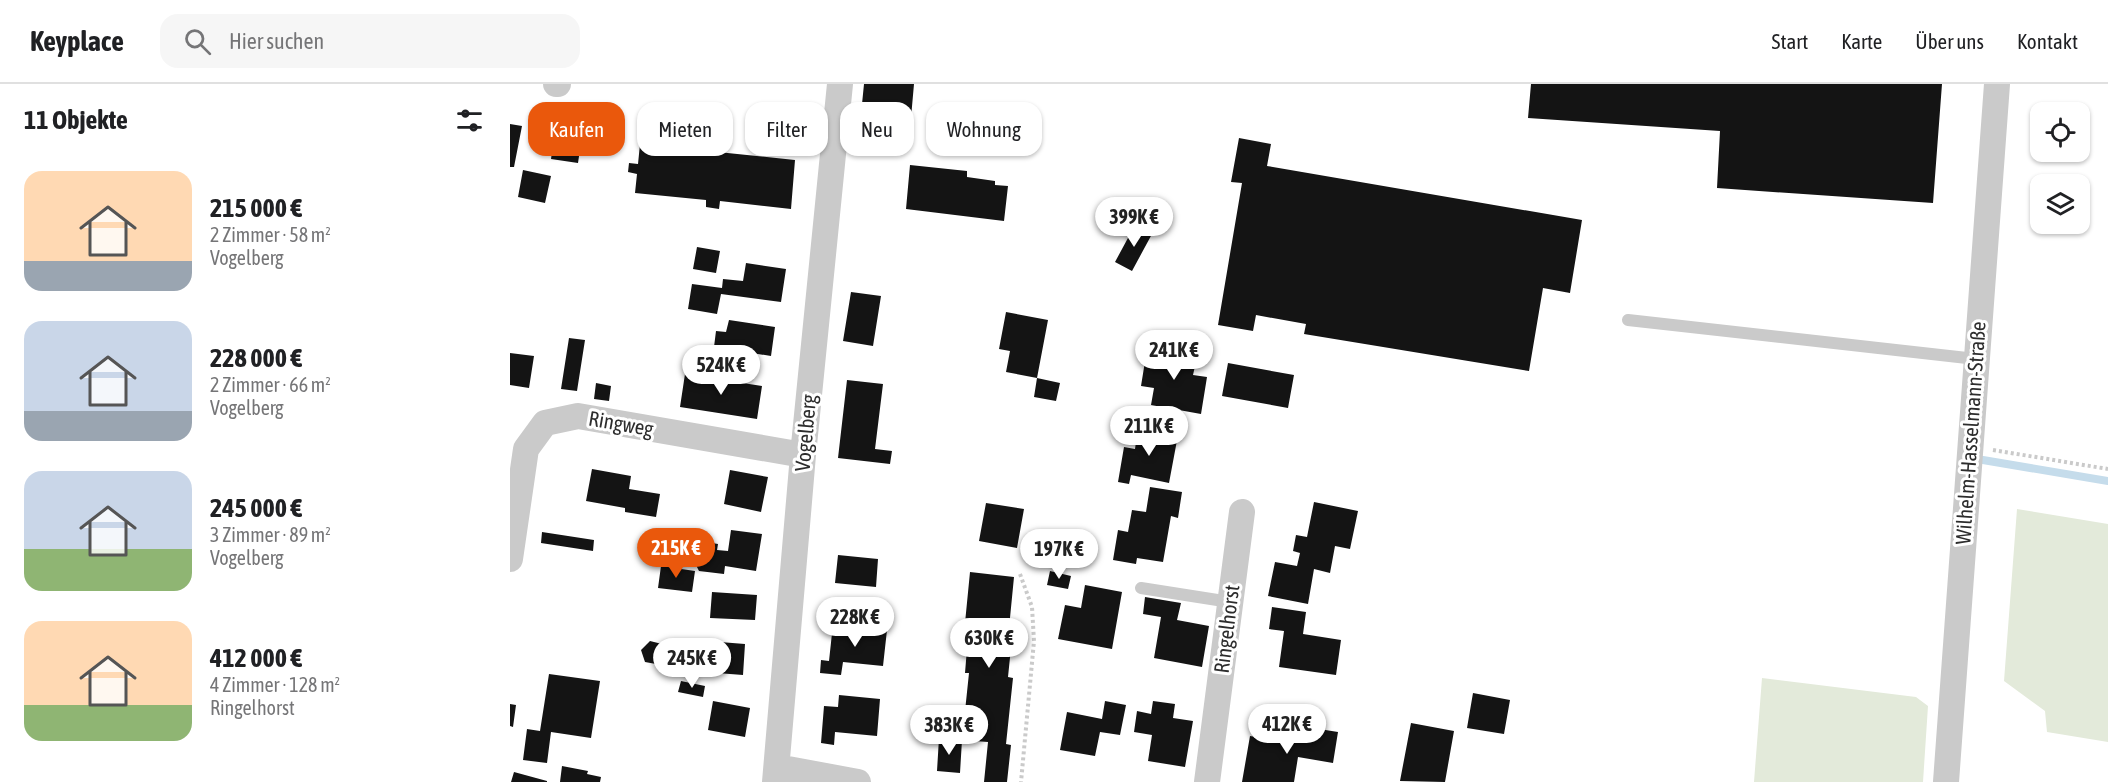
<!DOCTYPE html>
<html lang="de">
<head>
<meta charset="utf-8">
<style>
  body { margin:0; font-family:"Asap Condensed",sans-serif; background:#f6f6f6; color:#202124; height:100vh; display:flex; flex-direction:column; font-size:22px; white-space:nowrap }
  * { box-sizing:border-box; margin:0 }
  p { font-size:20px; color:#757577 }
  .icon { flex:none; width:33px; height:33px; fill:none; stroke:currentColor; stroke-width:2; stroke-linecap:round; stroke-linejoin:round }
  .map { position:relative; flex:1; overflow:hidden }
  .sheet { display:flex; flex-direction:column; background:#fff; width:510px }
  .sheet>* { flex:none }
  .top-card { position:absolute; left:18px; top:18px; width:570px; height:54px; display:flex; gap:12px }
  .buttons { position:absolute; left:1520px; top:18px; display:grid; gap:12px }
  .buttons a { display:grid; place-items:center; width:60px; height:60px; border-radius:12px; background:#fff; box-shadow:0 2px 4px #0004; font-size:30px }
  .price { position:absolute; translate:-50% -51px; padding:0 14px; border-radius:21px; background:#fff; color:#222; font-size:20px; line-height:39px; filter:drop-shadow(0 2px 3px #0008) }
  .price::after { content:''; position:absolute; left:50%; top:36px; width:18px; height:14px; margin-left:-9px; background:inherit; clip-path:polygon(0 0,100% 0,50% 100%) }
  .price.current { background:#ea580c; color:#fff }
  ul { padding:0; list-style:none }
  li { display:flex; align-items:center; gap:18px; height:150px; padding:0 24px }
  li span { display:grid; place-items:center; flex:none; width:168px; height:120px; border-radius:18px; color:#555 }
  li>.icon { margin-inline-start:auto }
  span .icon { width:72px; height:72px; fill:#fffc; stroke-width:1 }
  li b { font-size:26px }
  h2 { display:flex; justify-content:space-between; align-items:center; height:72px; padding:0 24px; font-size:26px }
  .tag { padding:0 21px; border-radius:18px; background:#fff; box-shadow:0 2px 4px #0004; font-size:21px; line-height:54px }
  .tag.current { background:#ea580c; color:#fff }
  header { display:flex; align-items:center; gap:36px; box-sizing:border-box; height:84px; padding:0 30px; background:#fff; border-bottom:2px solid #e0e0e0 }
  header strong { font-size:28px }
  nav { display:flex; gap:33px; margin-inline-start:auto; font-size:21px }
  .search { width:420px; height:54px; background:#f6f6f6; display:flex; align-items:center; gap:15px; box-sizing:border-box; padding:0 21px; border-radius:18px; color:#757577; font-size:22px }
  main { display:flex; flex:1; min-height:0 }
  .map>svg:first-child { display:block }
</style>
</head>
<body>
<header>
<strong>Keyplace</strong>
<div class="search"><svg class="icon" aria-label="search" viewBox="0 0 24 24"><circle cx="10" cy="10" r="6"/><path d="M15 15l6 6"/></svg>Hier suchen</div>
<nav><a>Start</a><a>Karte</a><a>Über uns</a><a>Kontakt</a></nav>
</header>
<main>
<section class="sheet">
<h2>11 Objekte<svg class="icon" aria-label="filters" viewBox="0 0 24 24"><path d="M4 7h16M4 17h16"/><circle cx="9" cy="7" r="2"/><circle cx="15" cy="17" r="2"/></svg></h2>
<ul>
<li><span style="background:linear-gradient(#ffd9b3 75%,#9aa5b1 0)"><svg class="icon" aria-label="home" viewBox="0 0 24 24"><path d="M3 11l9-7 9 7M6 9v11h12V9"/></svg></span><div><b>215 000 €</b><p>2 Zimmer · 58 m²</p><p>Vogelberg</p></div></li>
<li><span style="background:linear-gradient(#c9d6e8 75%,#9aa5b1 0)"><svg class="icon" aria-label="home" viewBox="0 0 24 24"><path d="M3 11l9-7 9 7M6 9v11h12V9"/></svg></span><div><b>228 000 €</b><p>2 Zimmer · 66 m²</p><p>Vogelberg</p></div></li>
<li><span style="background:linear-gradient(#c9d6e8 65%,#8fb573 0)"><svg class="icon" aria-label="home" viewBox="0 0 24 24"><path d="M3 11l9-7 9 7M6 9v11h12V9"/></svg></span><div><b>245 000 €</b><p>3 Zimmer · 89 m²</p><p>Vogelberg</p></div></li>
<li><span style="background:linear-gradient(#ffd9b3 70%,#8fb573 0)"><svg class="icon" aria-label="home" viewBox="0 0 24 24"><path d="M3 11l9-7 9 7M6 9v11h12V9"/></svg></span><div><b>412 000 €</b><p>4 Zimmer · 128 m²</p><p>Ringelhorst</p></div></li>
</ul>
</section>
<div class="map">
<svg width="1598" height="698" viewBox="0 0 1598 698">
  <rect width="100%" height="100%" fill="#fff"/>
  <path fill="#e3eada" d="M 1507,425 L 1598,440 L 1598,658 L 1537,648 L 1535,627 L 1494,597 Z
    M 1252,594 L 1406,613 L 1418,622 L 1413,698 L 1244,698 Z"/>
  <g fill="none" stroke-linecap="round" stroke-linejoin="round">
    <path stroke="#c5dceb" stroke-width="8" d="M 1467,375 L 1598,397"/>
  </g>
  <path fill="#141414" d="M 354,0 L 404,0 L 400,45 L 350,40 Z
    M 1021,0 L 1432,0 L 1423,119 L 1207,104 L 1210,47 L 1018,34 Z
    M 0,40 L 12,42 L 4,83 L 0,83 Z
    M 45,47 L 72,52 L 68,79 L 41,75 Z
    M 729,54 L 761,60 L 757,82 L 1072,136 L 1060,209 L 1033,204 L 1019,287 L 794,250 L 796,240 L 746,231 L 743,247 L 708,241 L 732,99 L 721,98 Z
    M 130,60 L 285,76 L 281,125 L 210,117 L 209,125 L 196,123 L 196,116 L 125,109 L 127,90 L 118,88 L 119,79 L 128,80 Z
    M 400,81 L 457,87 L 457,93 L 485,97 L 485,101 L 498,102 L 494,137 L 396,125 Z
    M 13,86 L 41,92 L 35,119 L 8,113 Z
    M 625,141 L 642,150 L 622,187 L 605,178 Z
    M 187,163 L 210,167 L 206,189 L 183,185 Z
    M 236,179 L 276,185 L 271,218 L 211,210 L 207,230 L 178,225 L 182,200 L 212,204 L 213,195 L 233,197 Z
    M 341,208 L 371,212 L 363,262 L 333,257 Z
    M 496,228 L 538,236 L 527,294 L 496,288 L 500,267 L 489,265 Z
    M 219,236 L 265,243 L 261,272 L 204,263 L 206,247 L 216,248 Z
    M 59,254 L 75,256 L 67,307 L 51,305 Z
    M 637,265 L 687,273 L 683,291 L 697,293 L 691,330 L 641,321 L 644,304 L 631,302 Z
    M 0,269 L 24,272 L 19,304 L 0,301 Z
    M 718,279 L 784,291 L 778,324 L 712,312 Z
    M 175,290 L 252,302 L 247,335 L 170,323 Z
    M 527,294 L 550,299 L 546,317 L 524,313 Z
    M 337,296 L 373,300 L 365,365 L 382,367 L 380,380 L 328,374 Z
    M 86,299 L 101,302 L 99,317 L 84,315 Z
    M 628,344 L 668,351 L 659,399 L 621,391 L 619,400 L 608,398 L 614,363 L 625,365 Z
    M 82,385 L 121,392 L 119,405 L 150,410 L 146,433 L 115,428 L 115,424 L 76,417 Z
    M 220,386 L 258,393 L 251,428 L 214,420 Z
    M 640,403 L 672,408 L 668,434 L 661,432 L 653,478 L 627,474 L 626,480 L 603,476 L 608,446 L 618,448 L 622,426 L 636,428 Z
    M 804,418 L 848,427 L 840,465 L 825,462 L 820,489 L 804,485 L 798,520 L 758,512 L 765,478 L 787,482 L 790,469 L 783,467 L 786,451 L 797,453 Z
    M 476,419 L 514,425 L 507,464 L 469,457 Z
    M 221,446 L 252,450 L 246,487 L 215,482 L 214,490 L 189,487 L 186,481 L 190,457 L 208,460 L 207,466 L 218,467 Z
    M 32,448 L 84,456 L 83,467 L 31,459 Z
    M 328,471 L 368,475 L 366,503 L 325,499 Z
    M 151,482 L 185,487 L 182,508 L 148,504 Z
    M 540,487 L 561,492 L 558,505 L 537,501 Z
    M 460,488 L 504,493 L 499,544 L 503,544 L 498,593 L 503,594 L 496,660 L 501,661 L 497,698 L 474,698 L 478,658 L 452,656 L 459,589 L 455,589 L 459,540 L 455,539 Z
    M 575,501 L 612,508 L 602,565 L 548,555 L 555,521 L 571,524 Z
    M 202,508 L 247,511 L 245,536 L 200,534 Z
    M 635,513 L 671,519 L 667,536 L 699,542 L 692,583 L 644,574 L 651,533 L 633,530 Z
    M 762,523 L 796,528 L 793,550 L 831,556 L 826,591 L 769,583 L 774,547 L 759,545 Z
    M 323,540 L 377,546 L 373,582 L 333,578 L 331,591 L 310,589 L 311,576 L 319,577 Z
    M 140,557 L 152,560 L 155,571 L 146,580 L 135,578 L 131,566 Z
    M 197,557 L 235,560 L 233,591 L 194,588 Z
    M 39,590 L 90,597 L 81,654 L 41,648 L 37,679 L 13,676 L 17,645 L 30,647 Z
    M 171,597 L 195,602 L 193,613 L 168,608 Z
    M 963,609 L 1000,616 L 994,650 L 957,644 Z
    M 329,611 L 370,615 L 367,652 L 325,648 L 324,661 L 311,659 L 314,622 L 328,623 Z
    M 203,617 L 240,624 L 235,653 L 198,646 Z
    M 595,617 L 616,621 L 610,651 L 590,648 L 585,672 L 550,666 L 557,628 L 592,635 Z
    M 643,617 L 665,620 L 663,634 L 683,637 L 675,683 L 638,677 L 642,651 L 624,648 L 627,627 L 641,630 Z
    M 0,620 L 6,621 L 3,643 L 0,642 Z
    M 901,639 L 944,647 L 935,698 L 890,697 Z
    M 784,641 L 828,648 L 823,679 L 788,673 L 784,698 L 732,698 L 740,652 L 781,659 Z
    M 429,654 L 452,656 L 450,689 L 427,687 Z
    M 52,682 L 78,687 L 77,690 L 91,693 L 90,698 L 50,698 Z
    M 4,688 L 37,697 L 37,698 L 1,698 Z"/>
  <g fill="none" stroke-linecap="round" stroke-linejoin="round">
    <path stroke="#cacaca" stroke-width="4" stroke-dasharray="3 3" stroke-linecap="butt" d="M 1483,366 L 1598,385
      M 510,490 L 522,523 L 524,557 L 511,698"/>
    <path stroke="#cacaca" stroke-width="12" d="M 1118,236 L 1466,275
      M 631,504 L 720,518"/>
    <path stroke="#cacaca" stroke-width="26" d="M 46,0 L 48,0
      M 0,475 L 16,365 L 35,339 L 68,332 L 293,371
      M 267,683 L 348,698
      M 265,698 L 293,371 L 330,0
      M 697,698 L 732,428
      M 1436,698 L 1487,0"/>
  </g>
  <g text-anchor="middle" stroke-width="6" stroke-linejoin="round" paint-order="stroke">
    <g font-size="21" fill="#2d2d2d" stroke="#fff">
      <text transform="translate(111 340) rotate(10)" y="7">Ringweg</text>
      <text transform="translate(296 349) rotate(-85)" y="7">Vogelberg</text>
      <text transform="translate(1461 349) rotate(-86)" y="7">Wilhelm-Hasselmann-Straße</text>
      <text transform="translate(717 545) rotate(-83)" y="7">Ringelhorst</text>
    </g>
  </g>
</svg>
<div class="buttons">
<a><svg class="icon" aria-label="locate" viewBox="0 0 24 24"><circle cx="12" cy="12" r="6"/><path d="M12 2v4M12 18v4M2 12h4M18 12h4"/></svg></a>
<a><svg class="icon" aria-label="layers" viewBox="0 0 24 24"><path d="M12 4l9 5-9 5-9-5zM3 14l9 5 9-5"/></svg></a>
</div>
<b class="price" style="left:624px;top:164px">399K €</b>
<b class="price" style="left:664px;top:297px">241K €</b>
<b class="price" style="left:211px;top:312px">524K €</b>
<b class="price" style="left:639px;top:373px">211K €</b>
<b class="price current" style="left:166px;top:495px">215K €</b>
<b class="price" style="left:549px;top:496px">197K €</b>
<b class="price" style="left:345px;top:564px">228K €</b>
<b class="price" style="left:479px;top:585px">630K €</b>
<b class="price" style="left:182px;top:605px">245K €</b>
<b class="price" style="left:777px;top:671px">412K €</b>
<b class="price" style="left:439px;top:672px">383K €</b>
<div class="top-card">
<a class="tag current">Kaufen</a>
<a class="tag">Mieten</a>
<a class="tag">Filter</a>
<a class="tag">Neu</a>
<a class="tag">Wohnung</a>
</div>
</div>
</main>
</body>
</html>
